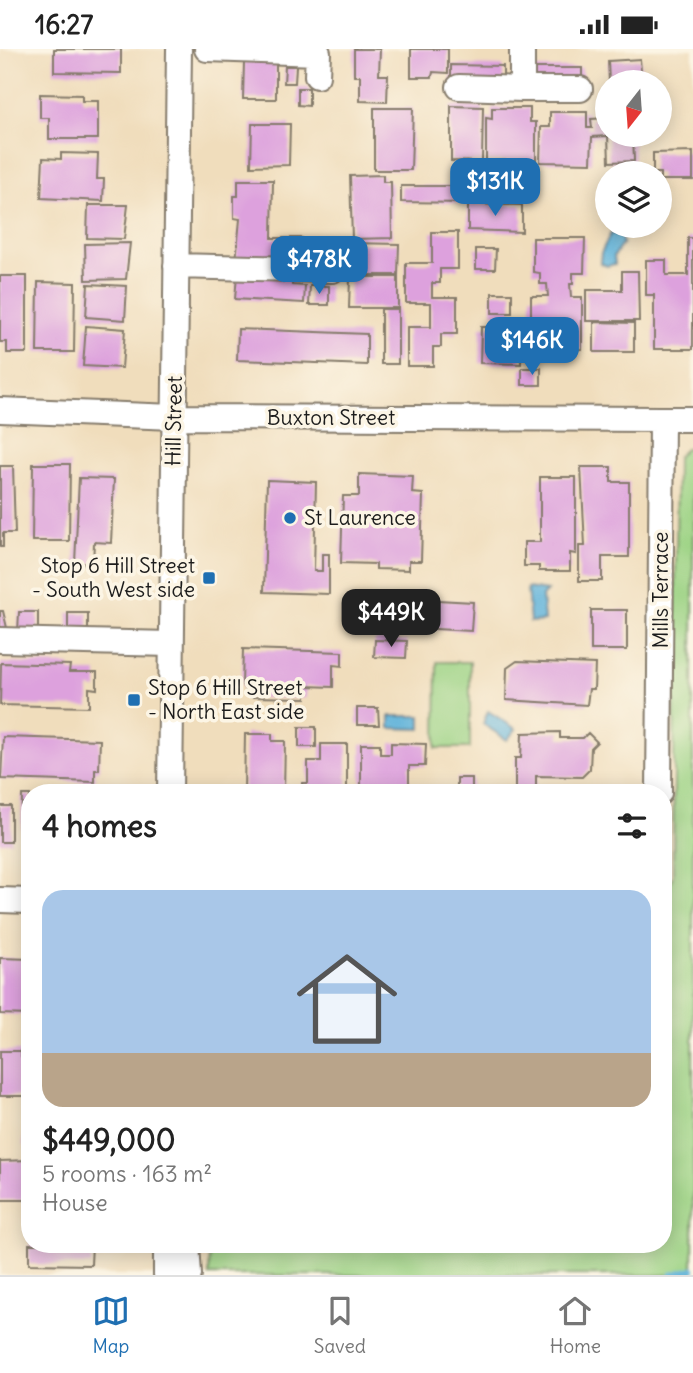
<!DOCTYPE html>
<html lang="en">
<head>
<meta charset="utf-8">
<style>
  body { margin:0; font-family:Delius,sans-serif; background:#f2f2f2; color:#222; height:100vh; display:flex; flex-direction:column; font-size:26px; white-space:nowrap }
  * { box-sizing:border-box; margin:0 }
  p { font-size:23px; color:#767676 }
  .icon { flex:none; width:38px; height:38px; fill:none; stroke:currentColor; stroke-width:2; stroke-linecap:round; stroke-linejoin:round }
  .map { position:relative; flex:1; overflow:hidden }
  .drawer { position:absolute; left:21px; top:735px; width:651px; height:469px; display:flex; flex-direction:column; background:#fff; border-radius:28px; box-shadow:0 4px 18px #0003 }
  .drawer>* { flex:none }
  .needle { width:46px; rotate:197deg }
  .fabs { position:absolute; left:595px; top:21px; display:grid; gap:14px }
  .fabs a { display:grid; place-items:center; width:77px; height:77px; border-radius:50%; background:#fff; box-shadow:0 4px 18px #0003; font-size:35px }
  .price { position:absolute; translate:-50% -60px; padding:0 16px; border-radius:14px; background:#1f6fb2; color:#fff; font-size:23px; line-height:46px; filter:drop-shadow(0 2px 4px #0008) }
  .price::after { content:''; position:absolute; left:50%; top:42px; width:21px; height:16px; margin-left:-10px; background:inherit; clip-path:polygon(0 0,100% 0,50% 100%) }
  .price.on { background:#222; color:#fff }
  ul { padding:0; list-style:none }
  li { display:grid; align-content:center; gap:14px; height:371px; padding:0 21px }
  li span { display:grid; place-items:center; height:217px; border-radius:21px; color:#555 }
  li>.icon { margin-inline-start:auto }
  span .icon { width:126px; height:126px; fill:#fffc; stroke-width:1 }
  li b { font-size:30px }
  h2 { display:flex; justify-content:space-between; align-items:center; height:84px; padding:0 21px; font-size:30px }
  .status { display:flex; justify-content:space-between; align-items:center; height:49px; padding:0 35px; background:#fff; direction:ltr }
  .status svg { height:19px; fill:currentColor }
  .menu { display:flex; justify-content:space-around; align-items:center; height:98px; border-top:2px solid #e0e0e0; background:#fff; font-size:19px; color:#767676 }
  .menu a { display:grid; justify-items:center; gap:4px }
  .menu .on { color:#1f6fb2 }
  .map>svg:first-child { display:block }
</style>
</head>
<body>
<div class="status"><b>16:27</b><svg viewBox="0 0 49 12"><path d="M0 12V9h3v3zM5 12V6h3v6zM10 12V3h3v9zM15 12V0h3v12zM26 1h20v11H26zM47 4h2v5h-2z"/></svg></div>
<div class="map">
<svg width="693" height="1226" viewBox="0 0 693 1226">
  <rect width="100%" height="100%" fill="#fcf5e5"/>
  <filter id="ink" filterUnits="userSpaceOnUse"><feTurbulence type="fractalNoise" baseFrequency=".0143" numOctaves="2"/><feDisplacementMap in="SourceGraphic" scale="14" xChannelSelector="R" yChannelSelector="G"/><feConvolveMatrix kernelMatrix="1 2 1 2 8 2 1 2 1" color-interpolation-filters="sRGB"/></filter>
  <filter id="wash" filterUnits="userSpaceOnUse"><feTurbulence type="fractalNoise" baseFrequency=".00686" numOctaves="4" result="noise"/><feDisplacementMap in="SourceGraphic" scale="28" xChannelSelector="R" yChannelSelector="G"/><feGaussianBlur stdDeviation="1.57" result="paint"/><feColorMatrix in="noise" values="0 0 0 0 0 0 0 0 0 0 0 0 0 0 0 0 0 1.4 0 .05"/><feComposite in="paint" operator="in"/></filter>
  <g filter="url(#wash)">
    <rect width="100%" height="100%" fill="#f0ddbc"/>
    <path fill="#9dd385" stroke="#5c7850" stroke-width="2" d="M 685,399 L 693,399 L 693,1226 L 209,1226 L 210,1195 L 663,1195 L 663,845 L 673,827 L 677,408 Z
      M 437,613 L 470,613 L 470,699 L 436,699 Z"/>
    <path fill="#5eb2da" stroke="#3d677b" stroke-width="2" d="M 611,184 L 620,187 L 623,194 L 614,207 L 615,215 L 607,217 L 600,214 L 601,204 Z
      M 527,539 L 547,542 L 542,547 L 544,572 L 530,573 Z
      M 488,662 L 516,680 L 507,691 L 483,675 Z
      M 390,667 L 421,667 L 421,680 L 390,679 Z"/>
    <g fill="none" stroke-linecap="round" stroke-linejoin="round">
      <path stroke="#5eb2da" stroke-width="6" d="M 672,1226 L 693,1220"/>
    </g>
    <g id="blocks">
      <path fill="#dda1dd" d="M 54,0 L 121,0 L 121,24 L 54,23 Z
        M 354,0 L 380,0 L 379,26 L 388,26 L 387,53 L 360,52 L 360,27 L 354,27 Z
        M 411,0 L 448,0 L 448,24 L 433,23 L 432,28 L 411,28 Z
        M 640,10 L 642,33 L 609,33 L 608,12 Z
        M 276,12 L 276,50 L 243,50 L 244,13 Z
        M 451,16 L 503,17 L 503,35 L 451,34 Z
        M 285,17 L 296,17 L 295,34 L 284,34 Z
        M 530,19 L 582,19 L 582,37 L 530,37 Z
        M 298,39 L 309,39 L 309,57 L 298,56 Z
        M 40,45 L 82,46 L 82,52 L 98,52 L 98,90 L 49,90 L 49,69 L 40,69 Z
        M 451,57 L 483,58 L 482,113 L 451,112 Z
        M 374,59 L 413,59 L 411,121 L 374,121 Z
        M 492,59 L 530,59 L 530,73 L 536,73 L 536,111 L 486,112 L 486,69 L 492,70 Z
        M 550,63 L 587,63 L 587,79 L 592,79 L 591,70 L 607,69 L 607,87 L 592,88 L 591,114 L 540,113 L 541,78 L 550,78 Z
        M 252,75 L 290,75 L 289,116 L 251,117 Z
        M 608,86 L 633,86 L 634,112 L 609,113 Z
        M 693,103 L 693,131 L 660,131 L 660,124 L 653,124 L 653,104 Z
        M 61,104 L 98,105 L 97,130 L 104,130 L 103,152 L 41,149 L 43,109 L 61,110 Z
        M 383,126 L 383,133 L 391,133 L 392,189 L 352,190 L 350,127 Z
        M 238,131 L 273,131 L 272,189 L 302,189 L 302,201 L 292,201 L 292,212 L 236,212 L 240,170 L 234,169 L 234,147 L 238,147 Z
        M 401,137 L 466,137 L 466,154 L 401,153 Z
        M 468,155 L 522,156 L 522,183 L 468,181 Z
        M 88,156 L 128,156 L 124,190 L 87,189 Z
        M 432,183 L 458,183 L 458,220 L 440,220 L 440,234 L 432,234 L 432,248 L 457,248 L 457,285 L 441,285 L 441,298 L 433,298 L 433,317 L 407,317 L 407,278 L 431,278 L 431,254 L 406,254 L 406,214 L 432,214 Z
        M 533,189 L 585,189 L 584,224 L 573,224 L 573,235 L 570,235 L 571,248 L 582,248 L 582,300 L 531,301 L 531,247 L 548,247 L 547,235 L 540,235 L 540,224 L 533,223 Z
        M 688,189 L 693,189 L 693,300 L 654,300 L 654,246 L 646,246 L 646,211 L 666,211 L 666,226 L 688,226 Z
        M 309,193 L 329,193 L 329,212 L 309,212 Z
        M 130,194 L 126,230 L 86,231 L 85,195 Z
        M 350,194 L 399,195 L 398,226 L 350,226 Z
        M 476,200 L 496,200 L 495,220 L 476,220 Z
        M 622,222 L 638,222 L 639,272 L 586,272 L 586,241 L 622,241 Z
        M 237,226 L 292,229 L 292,236 L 305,237 L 304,254 L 235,250 Z
        M 0,227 L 27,227 L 27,304 L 7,304 L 7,293 L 0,293 Z
        M 350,228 L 398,228 L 398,259 L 349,259 Z
        M 38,233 L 75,234 L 74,303 L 37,303 Z
        M 88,235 L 127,237 L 125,271 L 86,268 Z
        M 310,237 L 329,237 L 329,256 L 309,256 Z
        M 492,244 L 512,244 L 512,264 L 492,264 Z
        M 381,260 L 398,260 L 398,315 L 381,315 Z
        M 594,273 L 634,274 L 634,303 L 594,303 Z
        M 86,277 L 125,280 L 122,319 L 83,317 Z
        M 481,278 L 522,278 L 521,315 L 480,314 Z
        M 238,280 L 367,285 L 367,316 L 237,311 Z
        M 522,319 L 541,319 L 541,336 L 522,336 Z
        M 33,415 L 70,415 L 69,492 L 32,492 Z
        M 0,417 L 13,417 L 15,484 L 3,484 L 3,498 L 0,498 Z
        M 581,418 L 611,418 L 611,433 L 629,433 L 629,508 L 602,508 L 602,532 L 579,532 L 579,497 L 585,497 Z
        M 359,425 L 413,427 L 412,444 L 423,445 L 421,512 L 409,512 L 409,521 L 376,520 L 376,515 L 341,514 L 343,447 L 359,447 Z
        M 540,428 L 576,428 L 576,505 L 570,504 L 570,522 L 539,522 L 539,517 L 524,517 L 524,493 L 540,493 Z
        M 79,429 L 114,430 L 111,494 L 94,493 L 93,515 L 75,514 Z
        M 267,431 L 316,433 L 314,522 L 322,522 L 322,505 L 329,505 L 329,545 L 264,543 Z
        M 419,550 L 473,553 L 471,582 L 417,579 Z
        M 591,561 L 627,561 L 627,601 L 591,601 Z
        M 0,562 L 3,562 L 8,583 L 0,582 Z
        M 19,563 L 38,563 L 38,583 L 18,583 Z
        M 68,564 L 88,564 L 88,584 L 68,584 Z
        M 375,591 L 407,592 L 406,609 L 374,608 Z
        M 243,600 L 342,603 L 342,617 L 333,616 L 333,638 L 306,637 L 306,649 L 251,648 L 242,636 Z
        M 517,612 L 595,615 L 594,640 L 589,640 L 587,656 L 506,651 L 507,619 Z
        M 1,614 L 70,616 L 69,623 L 97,623 L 97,640 L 89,639 L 89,658 L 0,656 Z
        M 357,659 L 378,659 L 379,676 L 357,676 Z
        M 299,678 L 316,678 L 316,698 L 299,698 Z
        M 560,683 L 560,689 L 583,689 L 588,684 L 597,693 L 591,699 L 590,720 L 582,728 L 536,727 L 536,744 L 515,744 L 515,709 L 521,709 L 522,684 Z
        M 245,685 L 272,685 L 272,692 L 285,692 L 284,744 L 244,744 Z
        M 3,688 L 100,691 L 99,721 L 95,721 L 95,733 L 1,730 Z
        M 391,694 L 426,695 L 425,717 L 409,717 L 409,741 L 425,741 L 425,744 L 361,744 L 361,695 L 380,695 L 380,705 L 391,705 Z
        M 321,695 L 347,695 L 347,744 L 302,744 L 302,734 L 308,734 L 308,712 L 321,712 Z
        M 457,729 L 472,729 L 472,744 L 457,744 Z
        M 22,746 L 30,746 L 30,793 L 21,793 Z
        M 0,757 L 11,757 L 11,793 L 0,793 Z
        M 0,909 L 30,910 L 30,966 L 0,965 Z
        M 0,1002 L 21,1002 L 21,1007 L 30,1007 L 30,1047 L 0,1047 Z
        M 26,1064 L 30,1065 L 30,1097 L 23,1097 Z
        M 30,1111 L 30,1151 L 0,1151 L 0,1112 Z
        M 29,1195 L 92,1195 L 91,1216 L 29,1215 Z"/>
    </g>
  </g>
  <g filter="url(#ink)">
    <use href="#blocks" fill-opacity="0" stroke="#867c6c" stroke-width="2"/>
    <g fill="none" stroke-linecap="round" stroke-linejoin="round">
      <defs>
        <path id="minor" d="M 207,0 L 318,4 L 317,27
          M 522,0 L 522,40 L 580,40
          M 459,38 L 522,40
          M 176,217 L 332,221
          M 0,361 L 174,368 L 662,370
          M 0,591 L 171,595
          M 170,744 L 179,0
          M 659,744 L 662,370 L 693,370
          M 0,851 L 30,852
          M 187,1195 L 189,1226
          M 166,1226 L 166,1195"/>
      </defs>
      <use href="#minor" stroke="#867c6c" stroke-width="28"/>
      <use href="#minor" stroke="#fff" stroke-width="24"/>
    </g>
  </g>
  <g fill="#1f6fb2" stroke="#fcf5e5" stroke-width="2.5">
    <circle cx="290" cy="469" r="7"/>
    <rect x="202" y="522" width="14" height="14" rx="3.5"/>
    <rect x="127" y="644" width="14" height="14" rx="3.5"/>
  </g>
  <g text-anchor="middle" stroke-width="7" stroke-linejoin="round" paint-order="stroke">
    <g font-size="21" fill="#1c1c1c" stroke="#fcf5e5">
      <text x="331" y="376">Buxton Street</text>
      <text transform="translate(174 372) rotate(-89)" y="7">Hill Street</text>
      <text transform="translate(661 541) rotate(-90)" y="7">Mills Terrace</text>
    </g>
    <g font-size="21" fill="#1c1c1c" stroke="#fcf5e5" text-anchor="start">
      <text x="304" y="476">St Laurence</text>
      <text x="195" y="524" text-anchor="end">Stop 6 Hill Street<tspan x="195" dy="24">- South West side</tspan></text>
      <text x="148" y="646">Stop 6 Hill Street<tspan x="148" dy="24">- North East side</tspan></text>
    </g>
  </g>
</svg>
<div class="fabs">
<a><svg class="needle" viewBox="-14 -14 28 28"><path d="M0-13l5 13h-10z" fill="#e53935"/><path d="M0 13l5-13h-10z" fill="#767676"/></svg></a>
<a><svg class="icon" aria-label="layers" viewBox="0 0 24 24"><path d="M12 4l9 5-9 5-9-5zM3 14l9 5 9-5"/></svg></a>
</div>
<b class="price" style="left:495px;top:169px">$131K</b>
<b class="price" style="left:319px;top:247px">$478K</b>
<b class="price" style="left:532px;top:328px">$146K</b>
<b class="price on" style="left:391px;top:600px">$449K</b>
<section class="drawer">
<h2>4 homes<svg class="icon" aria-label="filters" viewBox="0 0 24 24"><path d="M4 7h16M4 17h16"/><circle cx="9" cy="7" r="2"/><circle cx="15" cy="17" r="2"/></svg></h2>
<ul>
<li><span style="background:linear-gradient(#a9c7e8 75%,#b9a48a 0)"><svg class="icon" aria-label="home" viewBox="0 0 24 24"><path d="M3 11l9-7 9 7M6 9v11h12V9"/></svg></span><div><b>$449,000</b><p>5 rooms · 163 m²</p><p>House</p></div></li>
</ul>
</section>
</div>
<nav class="menu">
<a class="on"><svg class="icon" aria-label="map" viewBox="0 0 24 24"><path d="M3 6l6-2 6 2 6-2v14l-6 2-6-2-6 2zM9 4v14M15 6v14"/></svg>Map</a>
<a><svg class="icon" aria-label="saved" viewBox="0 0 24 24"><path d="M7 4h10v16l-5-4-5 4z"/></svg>Saved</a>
<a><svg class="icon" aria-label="home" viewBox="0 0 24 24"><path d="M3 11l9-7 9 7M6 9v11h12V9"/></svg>Home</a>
</nav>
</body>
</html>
